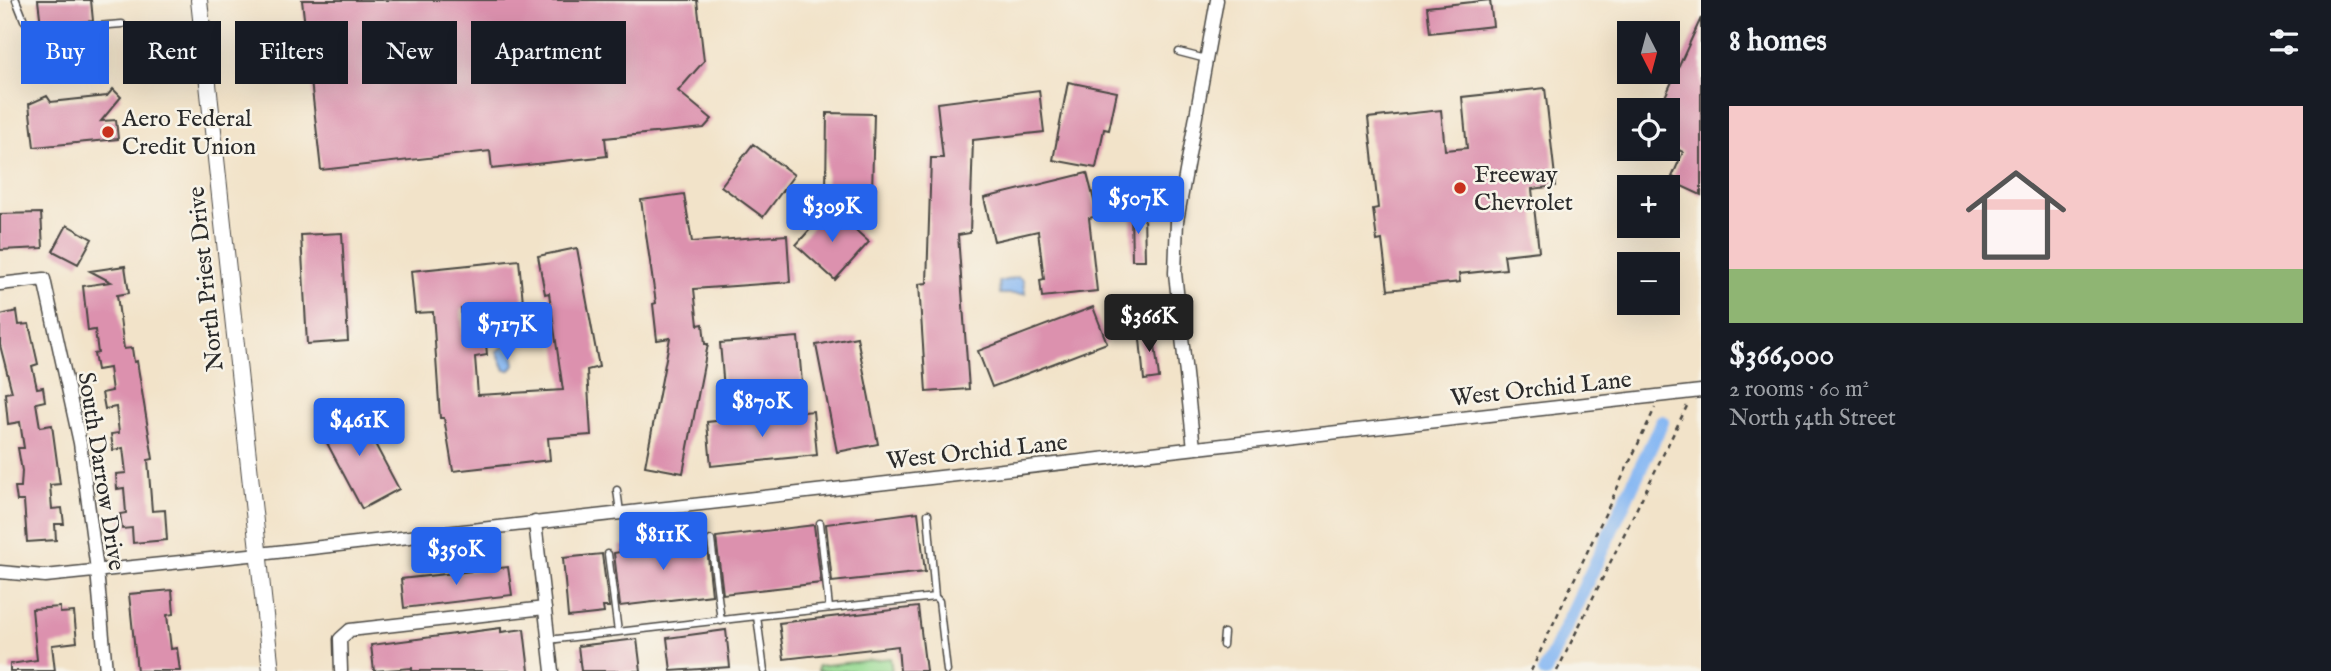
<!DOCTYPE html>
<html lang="en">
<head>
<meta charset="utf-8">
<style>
  body { margin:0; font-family:"IM FELL English",serif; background:#242831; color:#f1f3f6; height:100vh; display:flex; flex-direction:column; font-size:26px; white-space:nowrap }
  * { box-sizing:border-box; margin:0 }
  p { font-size:23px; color:#9ea1a6 }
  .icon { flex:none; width:38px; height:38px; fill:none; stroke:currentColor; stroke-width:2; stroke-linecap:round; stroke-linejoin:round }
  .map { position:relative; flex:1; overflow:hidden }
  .side { display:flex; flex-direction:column; background:#171b24; width:630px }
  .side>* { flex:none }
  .guide { position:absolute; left:21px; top:21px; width:665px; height:63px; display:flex; gap:14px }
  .needle { width:46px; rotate:174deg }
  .controls { position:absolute; left:1617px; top:21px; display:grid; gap:14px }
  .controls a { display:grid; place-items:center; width:63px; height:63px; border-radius:0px; background:#171b24; box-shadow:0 7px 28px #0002; font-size:35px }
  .price { position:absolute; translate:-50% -60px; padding:0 16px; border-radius:7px; background:#2563eb; color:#fff; font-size:23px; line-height:46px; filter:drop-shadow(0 2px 4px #0008) }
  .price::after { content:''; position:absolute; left:50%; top:42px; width:21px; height:16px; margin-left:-10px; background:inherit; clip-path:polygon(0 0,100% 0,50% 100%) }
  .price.active { background:#222; color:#fff }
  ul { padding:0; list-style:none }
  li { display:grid; align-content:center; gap:14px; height:371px; padding:0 28px }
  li+li { border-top:2px solid #363941 }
  li span { display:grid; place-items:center; height:217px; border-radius:0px; color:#555 }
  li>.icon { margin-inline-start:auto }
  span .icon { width:126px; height:126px; fill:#fffc; stroke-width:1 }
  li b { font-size:30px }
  h2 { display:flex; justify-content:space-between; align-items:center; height:84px; padding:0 28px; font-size:30px }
  .chip { padding:0 24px; border-radius:0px; background:#171b24; box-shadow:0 7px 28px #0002; font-size:24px; line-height:63px }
  .chip.active { background:#2563eb; color:#fff }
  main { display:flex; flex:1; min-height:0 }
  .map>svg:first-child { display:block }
</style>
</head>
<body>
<main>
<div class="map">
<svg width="1701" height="671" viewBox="0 0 1701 671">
  <rect width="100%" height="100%" fill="#f7f3e8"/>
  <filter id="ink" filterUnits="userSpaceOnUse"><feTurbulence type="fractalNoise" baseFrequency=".0143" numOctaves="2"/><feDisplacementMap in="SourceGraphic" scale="14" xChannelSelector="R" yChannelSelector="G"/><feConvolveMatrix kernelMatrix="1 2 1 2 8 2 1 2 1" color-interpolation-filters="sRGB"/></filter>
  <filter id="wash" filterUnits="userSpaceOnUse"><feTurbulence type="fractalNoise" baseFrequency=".00686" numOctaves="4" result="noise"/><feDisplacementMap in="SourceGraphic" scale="28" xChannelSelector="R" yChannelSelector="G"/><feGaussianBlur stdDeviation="1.57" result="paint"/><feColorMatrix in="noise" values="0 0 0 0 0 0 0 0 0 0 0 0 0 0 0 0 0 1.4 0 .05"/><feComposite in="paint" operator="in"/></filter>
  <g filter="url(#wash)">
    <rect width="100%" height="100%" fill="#f2e3c9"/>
    <path fill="#97db93" stroke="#61835f" stroke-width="2" d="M 890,658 L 892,671 L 818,671 L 818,666 Z"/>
    <path fill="#87b8f3" stroke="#59728f" stroke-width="2" d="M 1018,277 L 1023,280 L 1025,294 L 1000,294 L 999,282 Z
      M 516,338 L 520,344 L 513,355 L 515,364 L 510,370 L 505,370 L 497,351 Z"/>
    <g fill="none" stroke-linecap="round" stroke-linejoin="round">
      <path stroke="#87b8f3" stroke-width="14" d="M 1545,671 L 1662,422"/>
    </g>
    <g id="blocks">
      <path fill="#dc91ae" d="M 38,0 L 91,0 L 93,21 L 41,25 Z
        M 302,0 L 697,0 L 704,61 L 678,91 L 712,119 L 704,128 L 605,138 L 607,156 L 492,169 L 490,151 L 321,170 Z
        M 1490,0 L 1493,26 L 1430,33 L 1427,7 Z
        M 1701,18 L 1701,195 L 1675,183 L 1677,179 L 1672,177 L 1683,152 L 1668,145 L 1668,110 L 1659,110 Z
        M 1068,82 L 1117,92 L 1109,130 L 1104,129 L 1096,168 L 1053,160 Z
        M 1545,88 L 1556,186 L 1532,189 L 1539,251 L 1504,255 L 1506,269 L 1459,274 L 1460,282 L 1388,290 L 1382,240 L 1377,241 L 1373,209 L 1378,208 L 1368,118 L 1441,110 L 1445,150 L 1467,148 L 1462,97 Z
        M 113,89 L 121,97 L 101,121 L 116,120 L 118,139 L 34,147 L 29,104 L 47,96 L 51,102 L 107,96 Z
        M 1039,90 L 1044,132 L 973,140 L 970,233 L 958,235 L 969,389 L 926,392 L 919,284 L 927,283 L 931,158 L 943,158 L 937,103 Z
        M 827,113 L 874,114 L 872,193 L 826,192 Z
        M 753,144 L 794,175 L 763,217 L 721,186 Z
        M 1087,173 L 1098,216 L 1089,218 L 1097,291 L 1042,297 L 1040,280 L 1044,279 L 1038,231 L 994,241 L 984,198 Z
        M 684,194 L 692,242 L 787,235 L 790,282 L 694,289 L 698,325 L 703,324 L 705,344 L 708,344 L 683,473 L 645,466 L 670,338 L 657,340 L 653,304 L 656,303 L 641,200 Z
        M 830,207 L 869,242 L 835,280 L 796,245 Z
        M 1131,212 L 1144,212 L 1145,260 L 1132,260 Z
        M 41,213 L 43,248 L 0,250 L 0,214 Z
        M 67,225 L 92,239 L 78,264 L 53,251 Z
        M 342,233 L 348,341 L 307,344 L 301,235 Z
        M 577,248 L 599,367 L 587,370 L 591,435 L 548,438 L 550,460 L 453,471 L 444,418 L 440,418 L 433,312 L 415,313 L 411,271 L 519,260 L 523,302 L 461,309 L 463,334 L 485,332 L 487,355 L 475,357 L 478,395 L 563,390 L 549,293 L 545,294 L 538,256 Z
        M 125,266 L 129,293 L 117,295 L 124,349 L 132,348 L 134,362 L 137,361 L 153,459 L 148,460 L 152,511 L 165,510 L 167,540 L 133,543 L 132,528 L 122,529 L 120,514 L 126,513 L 124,488 L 117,489 L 116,474 L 126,473 L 123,448 L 113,450 L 111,434 L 119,433 L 116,407 L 105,409 L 102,393 L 112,391 L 109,368 L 97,370 L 94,354 L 98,353 L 95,330 L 88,331 L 83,286 L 111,282 L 90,271 Z
        M 1093,307 L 1107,343 L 992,387 L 978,351 Z
        M 17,311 L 19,325 L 29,324 L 38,364 L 32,366 L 37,388 L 43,387 L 45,401 L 36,403 L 40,427 L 52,425 L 60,484 L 50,485 L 52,509 L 62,508 L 64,524 L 55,524 L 56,540 L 27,542 L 24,501 L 17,501 L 15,487 L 21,487 L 22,471 L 18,448 L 24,448 L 20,422 L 8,424 L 5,393 L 12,392 L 0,345 L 0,315 Z
        M 1153,328 L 1159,378 L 1144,380 L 1139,329 Z
        M 798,337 L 802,383 L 724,389 L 720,343 Z
        M 857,337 L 878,444 L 837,452 L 816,345 Z
        M 356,408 L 399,489 L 362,509 L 319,428 Z
        M 813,411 L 817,455 L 711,466 L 707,422 Z
        M 918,512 L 925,572 L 832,582 L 826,524 Z
        M 814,525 L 821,583 L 723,594 L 716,537 Z
        M 706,538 L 712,595 L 620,606 L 614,553 L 620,552 L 619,546 Z
        M 602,554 L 609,607 L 603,607 L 604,613 L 568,617 L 563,558 Z
        M 508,567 L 512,595 L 404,608 L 401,579 Z
        M 172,590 L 174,614 L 167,615 L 171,649 L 177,648 L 180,671 L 137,671 L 129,594 Z
        M 60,607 L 60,613 L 74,612 L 77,642 L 52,645 L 55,671 L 10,671 L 10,664 L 37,660 L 32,609 Z
        M 918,607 L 926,671 L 900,671 L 898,646 L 784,659 L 779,623 Z
        M 501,628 L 501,632 L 524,629 L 529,671 L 412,671 L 412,668 L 374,671 L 371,645 Z
        M 726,630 L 730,667 L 671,671 L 667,638 Z
        M 637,639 L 641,671 L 581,671 L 578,646 Z"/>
    </g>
  </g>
  <g filter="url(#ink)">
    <use href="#blocks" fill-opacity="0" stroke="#494743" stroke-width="2"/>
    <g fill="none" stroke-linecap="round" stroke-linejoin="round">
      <defs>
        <path id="service" d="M 16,0 L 24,20 L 33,31 L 122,24
          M 1179,52 L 1206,59
          M 617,490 L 620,512
          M 928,514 L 935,597
          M 820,523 L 829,608
          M 711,540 L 721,621
          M 608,554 L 618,632
          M 757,616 L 935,597 L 939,601 L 947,671
          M 548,640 L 757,616 L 764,671
          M 1223,645 L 1224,633"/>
        <path id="minor" d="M 0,284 L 44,279 L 80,443 L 97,570 L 106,671
          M 1194,448 L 1175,273 L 1177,221 L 1217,0
          M 535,522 L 552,671
          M 0,572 L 45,576 L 259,554 L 1701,391
          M 341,671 L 340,639 L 350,630 L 545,608"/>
        <path id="secondary" d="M 199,0 L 271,671"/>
      </defs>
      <use href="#service" stroke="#494743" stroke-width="9"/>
      <use href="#minor" stroke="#494743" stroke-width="15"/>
      <use href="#secondary" stroke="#494743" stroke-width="18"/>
      <path stroke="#494743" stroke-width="2.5" stroke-dasharray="5 5" stroke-linecap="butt" d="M 1531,671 L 1655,408
        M 1557,671 L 1688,404"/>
      <use href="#service" stroke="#fff" stroke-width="6"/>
      <use href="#minor" stroke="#fff" stroke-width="12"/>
      <use href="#secondary" stroke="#fff" stroke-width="16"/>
    </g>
  </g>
  <g fill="#c8321e" stroke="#f7f3e8" stroke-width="2.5">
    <circle cx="108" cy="132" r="7"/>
    <circle cx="1460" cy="188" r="7"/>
  </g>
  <g text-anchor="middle" stroke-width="5" stroke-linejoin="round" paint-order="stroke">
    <g font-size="24" fill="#2b2b2b" stroke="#f7f3e8" text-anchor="start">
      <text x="122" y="126">Aero Federal<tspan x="122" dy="28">Credit Union</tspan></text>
      <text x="1474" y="182">Freeway<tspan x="1474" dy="28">Chevrolet</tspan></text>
    </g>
    <g font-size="24" fill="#2b2b2b" stroke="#f7f3e8">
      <text transform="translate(205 279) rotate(-96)" y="8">North Priest Drive</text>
      <text transform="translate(1541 388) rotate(-6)" y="8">West Orchid Lane</text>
      <text transform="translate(977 451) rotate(-6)" y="8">West Orchid Lane</text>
      <text transform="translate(102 471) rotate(81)" y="8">South Darrow Drive</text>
    </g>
  </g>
</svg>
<div class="controls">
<a><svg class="needle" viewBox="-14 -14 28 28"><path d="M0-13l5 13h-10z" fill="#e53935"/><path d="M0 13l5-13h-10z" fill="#9ea1a6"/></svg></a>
<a><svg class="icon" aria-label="locate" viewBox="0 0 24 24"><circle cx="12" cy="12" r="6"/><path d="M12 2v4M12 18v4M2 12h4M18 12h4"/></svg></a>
<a>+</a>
<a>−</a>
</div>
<b class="price" style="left:1138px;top:236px">$507K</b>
<b class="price" style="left:832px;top:244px">$309K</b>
<b class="price active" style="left:1149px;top:354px">$366K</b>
<b class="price" style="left:507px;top:362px">$717K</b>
<b class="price" style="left:762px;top:439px">$870K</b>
<b class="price" style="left:359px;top:458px">$461K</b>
<b class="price" style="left:663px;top:572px">$811K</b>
<b class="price" style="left:456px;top:587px">$350K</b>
<div class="guide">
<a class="chip active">Buy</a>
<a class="chip">Rent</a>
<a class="chip">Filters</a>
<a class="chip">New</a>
<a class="chip">Apartment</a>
</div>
</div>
<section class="side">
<h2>8 homes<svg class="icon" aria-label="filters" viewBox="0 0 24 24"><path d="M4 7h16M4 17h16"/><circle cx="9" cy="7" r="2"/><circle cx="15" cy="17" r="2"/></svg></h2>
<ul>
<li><span style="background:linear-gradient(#f6c9c9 75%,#8fb573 0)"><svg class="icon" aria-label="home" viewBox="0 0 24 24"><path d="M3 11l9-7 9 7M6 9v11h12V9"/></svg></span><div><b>$366,000</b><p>2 rooms · 60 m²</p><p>North 54th Street</p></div></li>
</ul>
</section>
</main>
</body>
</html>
